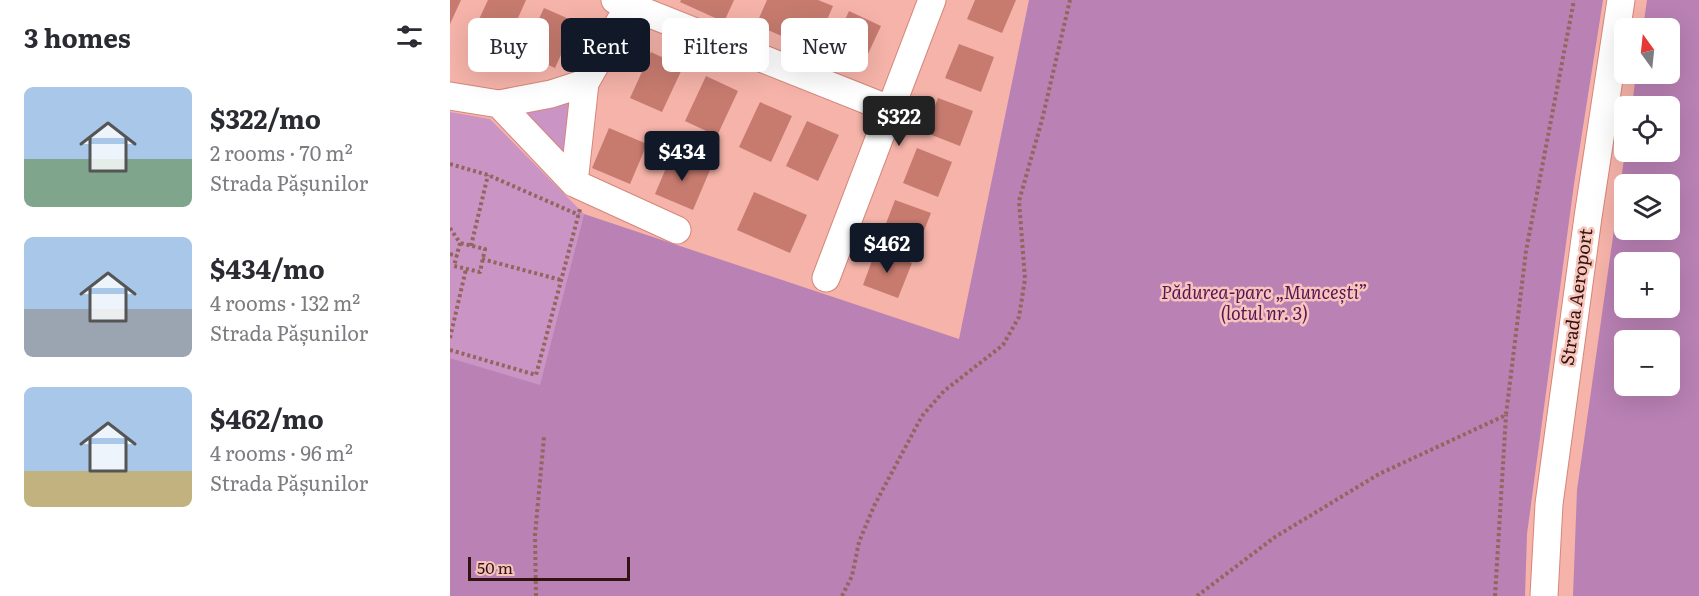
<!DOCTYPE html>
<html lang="en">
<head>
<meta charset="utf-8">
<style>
  body { margin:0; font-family:Literata,serif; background:#f2f2f3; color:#2b2b33; height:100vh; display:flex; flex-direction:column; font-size:22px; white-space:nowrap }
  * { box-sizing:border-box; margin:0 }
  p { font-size:20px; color:#7c7c81 }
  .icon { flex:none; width:33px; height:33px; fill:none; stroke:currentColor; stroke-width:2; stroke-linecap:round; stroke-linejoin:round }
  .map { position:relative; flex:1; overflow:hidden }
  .sheet { display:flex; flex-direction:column; background:#fff; width:450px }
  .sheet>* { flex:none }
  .top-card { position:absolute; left:18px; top:18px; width:570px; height:54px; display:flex; gap:12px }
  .needle { width:39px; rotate:345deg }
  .fabs { position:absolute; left:1164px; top:18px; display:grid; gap:12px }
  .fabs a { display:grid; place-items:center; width:66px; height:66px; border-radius:9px; background:#fff; box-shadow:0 6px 24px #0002; font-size:30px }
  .scale { position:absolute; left:18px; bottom:15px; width:162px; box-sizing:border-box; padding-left:6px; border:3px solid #31140f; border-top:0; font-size:16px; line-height:21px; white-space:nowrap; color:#31140f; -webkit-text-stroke:4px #f8c5bd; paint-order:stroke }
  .price { position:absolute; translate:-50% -51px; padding:0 14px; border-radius:6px; background:#111827; color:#fff; font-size:20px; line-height:39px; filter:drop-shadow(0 2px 3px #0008) }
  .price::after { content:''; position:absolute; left:50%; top:36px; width:18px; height:14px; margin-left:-9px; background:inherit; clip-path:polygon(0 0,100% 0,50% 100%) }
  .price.on { background:#222; color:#fff }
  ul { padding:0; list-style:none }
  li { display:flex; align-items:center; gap:18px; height:150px; padding:0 24px }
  li span { display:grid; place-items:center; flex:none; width:168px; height:120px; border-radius:9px; color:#555 }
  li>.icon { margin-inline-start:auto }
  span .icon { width:72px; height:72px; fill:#fffc; stroke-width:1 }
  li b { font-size:26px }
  h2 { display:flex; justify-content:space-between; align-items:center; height:72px; padding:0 24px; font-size:26px }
  .pill { padding:0 21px; border-radius:9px; background:#fff; box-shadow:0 6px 24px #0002; font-size:21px; line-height:54px }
  .pill.on { background:#111827; color:#fff }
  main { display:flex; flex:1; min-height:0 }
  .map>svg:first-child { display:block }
</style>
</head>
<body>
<main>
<section class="sheet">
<h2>3 homes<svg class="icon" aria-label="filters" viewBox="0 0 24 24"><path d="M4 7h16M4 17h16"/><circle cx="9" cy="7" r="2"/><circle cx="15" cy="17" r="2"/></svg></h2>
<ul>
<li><span style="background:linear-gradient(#a9c7e8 60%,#7fa58c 0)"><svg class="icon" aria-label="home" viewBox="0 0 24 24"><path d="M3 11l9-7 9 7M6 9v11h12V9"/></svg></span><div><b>$322/mo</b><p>2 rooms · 70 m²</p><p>Strada Pășunilor</p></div></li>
<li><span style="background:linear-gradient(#a9c7e8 60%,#9aa5b1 0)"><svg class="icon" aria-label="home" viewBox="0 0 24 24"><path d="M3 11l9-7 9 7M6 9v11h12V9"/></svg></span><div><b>$434/mo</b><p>4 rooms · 132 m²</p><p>Strada Pășunilor</p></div></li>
<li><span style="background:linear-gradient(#a9c7e8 70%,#c2b280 0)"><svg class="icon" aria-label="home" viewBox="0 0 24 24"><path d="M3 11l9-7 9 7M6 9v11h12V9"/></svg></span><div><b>$462/mo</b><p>4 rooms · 96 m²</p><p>Strada Pășunilor</p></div></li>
</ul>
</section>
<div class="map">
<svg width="1249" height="596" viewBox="0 0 1249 596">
  <rect width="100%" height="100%" fill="#f5b3a9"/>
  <path fill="#ca94c5" d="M 122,101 L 117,166 L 76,112 Z
    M 0,112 L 40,119 L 134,214 L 90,386 L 0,358 Z"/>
  <path fill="#b981b4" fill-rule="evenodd" d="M 579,0 L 1153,0 L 1124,184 L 1077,534 L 1075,596 L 0,596 L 0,358 L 90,385 L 134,214 L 509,339 Z
    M 1197,0 L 1249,0 L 1249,596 L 1123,596 L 1127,490 L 1175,152 L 1220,152 L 1220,106 L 1182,106 L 1186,74 L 1220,74 L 1220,28 L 1193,28 ZM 1174,184 L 1220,184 L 1220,230 L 1174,230 ZM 1174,262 L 1220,262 L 1220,308 L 1174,308 ZM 1174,340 L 1220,340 L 1220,386 L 1174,386 Z"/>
  <path fill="#c77b6f" d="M 0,0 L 11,0 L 0,24 Z
    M 38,0 L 76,0 L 56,45 L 24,30 Z
    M 231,0 L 284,0 L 274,22 L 230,2 Z
    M 317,0 L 368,0 L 383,6 L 364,50 L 306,25 Z
    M 525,0 L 566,0 L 552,33 L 517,19 Z
    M 94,8 L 126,22 L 105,68 L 73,53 Z
    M 399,11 L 431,26 L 410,71 L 378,56 Z
    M 509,44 L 544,57 L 531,92 L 495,78 Z
    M 201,52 L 233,67 L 212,112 L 180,98 Z
    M 256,76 L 288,91 L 267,136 L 235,121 Z
    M 488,98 L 523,111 L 510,146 L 474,132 Z
    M 310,102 L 342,116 L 321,162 L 289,147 Z
    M 357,121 L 389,135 L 368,181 L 336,166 Z
    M 159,128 L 197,144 L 180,184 L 142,168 Z
    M 467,148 L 502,162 L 488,197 L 453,183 Z
    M 222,154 L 260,170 L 243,210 L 205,194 Z
    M 304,192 L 357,215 L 340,253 L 287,230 Z
    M 445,200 L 481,213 L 467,248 L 432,234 Z
    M 426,250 L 462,263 L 448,298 L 413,285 Z"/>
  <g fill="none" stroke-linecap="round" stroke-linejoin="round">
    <defs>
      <path id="minor" d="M 165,0 L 439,109
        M 0,96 L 49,104 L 101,94 L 135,83
        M 49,104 L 124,183 L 227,230
        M 124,183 L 135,83 L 182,0
        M 376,278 L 482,0
        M 1094,596 L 1099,504 L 1138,217 L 1171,0"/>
    </defs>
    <use href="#minor" stroke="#d5867a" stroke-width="29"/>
    <path stroke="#94645d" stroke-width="4" stroke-dasharray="3 3" stroke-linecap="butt" d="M 0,164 L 38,175 L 129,215
      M 0,228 L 10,243 L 4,266 L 30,272 L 35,249 L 10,243
      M 21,246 L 38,175
      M 0,254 L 7,256
      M 32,259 L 111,280
      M 0,338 L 16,269
      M 0,350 L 86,375 L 130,209
      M 86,596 L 85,535 L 94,437
      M 392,596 L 402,576 L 409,542 L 424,506 L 472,416 L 494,391 L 553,345 L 569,317 L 575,279 L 569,201 L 592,120 L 620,0
      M 747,596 L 825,537 L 929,474 L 1056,415 L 1076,251 L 1124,0
      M 1045,596 L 1056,415"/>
    <use href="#minor" stroke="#fff" stroke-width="27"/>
  </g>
  <g text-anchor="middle" stroke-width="5" stroke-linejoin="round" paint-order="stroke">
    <g font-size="18" font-style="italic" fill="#581556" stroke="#f8c5bd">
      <text x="814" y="299">Pădurea-parc „Muncești”<tspan x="814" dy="21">(lotul nr. 3)</tspan></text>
    </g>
    <g font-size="18" fill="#31140f" stroke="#f8c5bd">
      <text transform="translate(1127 297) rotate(-82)" y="6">Strada Aeroport</text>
    </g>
  </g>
</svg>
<div class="fabs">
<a><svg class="needle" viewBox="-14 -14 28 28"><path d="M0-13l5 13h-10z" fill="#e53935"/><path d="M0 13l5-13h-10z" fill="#7c7c81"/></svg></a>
<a><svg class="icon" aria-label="locate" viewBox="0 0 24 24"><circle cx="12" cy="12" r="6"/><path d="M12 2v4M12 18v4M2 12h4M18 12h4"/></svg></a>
<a><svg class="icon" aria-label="layers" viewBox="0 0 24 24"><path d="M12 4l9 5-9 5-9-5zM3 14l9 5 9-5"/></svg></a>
<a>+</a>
<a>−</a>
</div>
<div class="scale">50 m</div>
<b class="price on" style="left:449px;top:147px">$322</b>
<b class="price" style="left:232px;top:182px">$434</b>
<b class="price" style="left:437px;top:274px">$462</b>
<div class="top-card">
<a class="pill">Buy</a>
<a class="pill on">Rent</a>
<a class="pill">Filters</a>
<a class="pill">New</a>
</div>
</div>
</main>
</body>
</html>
